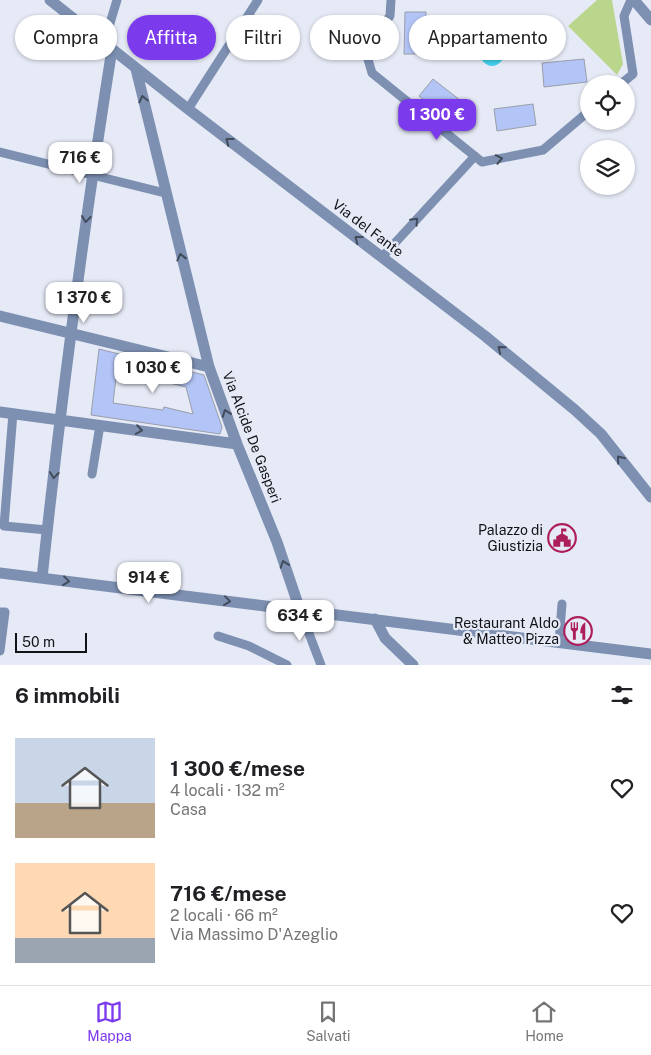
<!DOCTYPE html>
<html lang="it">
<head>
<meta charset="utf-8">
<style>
  body { margin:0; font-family:"Public Sans",sans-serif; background:#f6f6f6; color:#202124; height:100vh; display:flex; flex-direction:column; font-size:19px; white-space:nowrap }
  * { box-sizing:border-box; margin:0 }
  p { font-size:16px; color:#757577 }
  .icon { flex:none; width:28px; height:28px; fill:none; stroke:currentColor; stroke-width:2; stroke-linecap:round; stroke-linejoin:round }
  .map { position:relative; height:665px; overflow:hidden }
  .panel { display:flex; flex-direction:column; background:#fff; flex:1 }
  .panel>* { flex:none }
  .banner { position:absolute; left:15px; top:15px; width:621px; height:45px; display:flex; gap:10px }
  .fabs { position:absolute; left:580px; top:75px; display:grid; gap:10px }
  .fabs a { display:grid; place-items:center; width:55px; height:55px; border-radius:50%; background:#fff; box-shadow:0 1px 4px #0004; font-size:25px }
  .scale { position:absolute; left:15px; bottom:12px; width:72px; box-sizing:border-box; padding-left:5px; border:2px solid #111316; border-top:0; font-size:14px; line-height:18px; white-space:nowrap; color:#111316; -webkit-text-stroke:4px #e6eaf6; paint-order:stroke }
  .price { position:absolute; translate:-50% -42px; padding:0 11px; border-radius:10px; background:#fff; color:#222; font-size:16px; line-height:32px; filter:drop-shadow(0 1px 2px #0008) }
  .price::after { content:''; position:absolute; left:50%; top:30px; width:15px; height:11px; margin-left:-8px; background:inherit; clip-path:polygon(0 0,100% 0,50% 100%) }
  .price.selected { background:#7c3aed; color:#fff }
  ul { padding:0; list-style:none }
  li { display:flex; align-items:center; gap:15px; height:125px; padding:0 15px }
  li span { display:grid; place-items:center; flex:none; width:140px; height:100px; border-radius:0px; color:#555 }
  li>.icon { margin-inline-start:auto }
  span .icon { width:60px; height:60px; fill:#fffc; stroke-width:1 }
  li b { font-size:21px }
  h2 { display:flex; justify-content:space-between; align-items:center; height:60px; padding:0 15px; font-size:21px }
  .chip { padding:0 18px; border-radius:22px; background:#fff; box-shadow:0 1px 4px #0004; font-size:18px; line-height:45px }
  .chip.selected { background:#7c3aed; color:#fff }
  .tab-bar { display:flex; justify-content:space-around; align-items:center; height:70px; border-top:1px solid #e0e0e0; background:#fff; font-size:14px; color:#757577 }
  .tab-bar a { display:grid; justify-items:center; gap:2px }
  .tab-bar .selected { color:#7c3aed }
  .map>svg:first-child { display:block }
</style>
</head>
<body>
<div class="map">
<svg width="651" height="665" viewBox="0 0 651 665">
  <rect width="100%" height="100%" fill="#e6eaf6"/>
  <path fill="#bad58c" d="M 597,0 L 612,0 L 623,64 L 617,75 L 568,26 Z"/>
  <path fill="#42cfea" d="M 499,23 C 508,26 510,31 509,40 C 517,44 519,49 514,57 L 504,57 C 496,74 476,65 480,46 L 490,40 L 489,32 L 492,26 Z"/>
  <path fill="#b3c5f7" stroke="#9a9ea9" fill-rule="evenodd" d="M 405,12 L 426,12 L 425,54 L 404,54 Z
    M 584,59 L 587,82 L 544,87 L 542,63 Z
    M 433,79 L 469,107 L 455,125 L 419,96 Z
    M 533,104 L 536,125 L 497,131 L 494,109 Z
    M 99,349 L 204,375 L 222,427 L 220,434 L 91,415 ZM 117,370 L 186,387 L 193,414 L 164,407 L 163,410 L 113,403 Z"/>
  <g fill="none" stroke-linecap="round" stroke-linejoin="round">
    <path stroke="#7d90b2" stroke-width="9" d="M 391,0 L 390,16 L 365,49 L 372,73 L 482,162 L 543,150 L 589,111
      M 104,43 L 117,0
      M 621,84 L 633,74 L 624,16 L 631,0
      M 188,109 L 258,0
      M 0,152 L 165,193
      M 382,257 L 475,156
      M 13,413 L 4,526 L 47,530
      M 92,474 L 100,425
      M 300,610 L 321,665
      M 0,612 L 5,612 L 0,651
      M 218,636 L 249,646 L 287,665
      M 559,642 L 562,604"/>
    <path stroke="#7d90b2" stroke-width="11" d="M 50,0 L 188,109 L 485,336 L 575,410 L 601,434 L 651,497
      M 634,0 L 651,20
      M 136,69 L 209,367 L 237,444 L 277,542 L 300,610
      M 0,316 L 209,367
      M 0,412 L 237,444
      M 0,573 L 651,654
      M 42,578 C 61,401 84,225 112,49
      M 375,619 L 385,638 L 413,665"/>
  </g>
  <defs><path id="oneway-chevron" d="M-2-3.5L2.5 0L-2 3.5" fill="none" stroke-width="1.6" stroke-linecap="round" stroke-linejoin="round" transform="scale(1.25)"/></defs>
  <g stroke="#424b5c">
    <use href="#oneway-chevron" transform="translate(143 99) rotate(-103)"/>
    <use href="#oneway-chevron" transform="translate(229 141) rotate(-143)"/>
    <use href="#oneway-chevron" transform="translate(499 159) rotate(-11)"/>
    <use href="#oneway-chevron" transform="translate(86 219) rotate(97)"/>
    <use href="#oneway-chevron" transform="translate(415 221) rotate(-47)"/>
    <use href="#oneway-chevron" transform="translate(358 239) rotate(-143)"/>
    <use href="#oneway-chevron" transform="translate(181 257) rotate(-104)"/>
    <use href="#oneway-chevron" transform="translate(501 349) rotate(-141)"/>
    <use href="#oneway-chevron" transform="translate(226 413) rotate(-110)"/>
    <use href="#oneway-chevron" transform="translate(139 430) rotate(8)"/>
    <use href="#oneway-chevron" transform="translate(620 459) rotate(-129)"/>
    <use href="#oneway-chevron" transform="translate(54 475) rotate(96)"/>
    <use href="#oneway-chevron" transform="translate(284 564) rotate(-109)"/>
    <use href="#oneway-chevron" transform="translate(66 581) rotate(7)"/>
    <use href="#oneway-chevron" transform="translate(227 601) rotate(7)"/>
  </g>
  <defs>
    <symbol id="civic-ring" viewBox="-11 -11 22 22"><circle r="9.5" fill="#e6eaf6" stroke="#ad1f5b" stroke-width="1.5"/><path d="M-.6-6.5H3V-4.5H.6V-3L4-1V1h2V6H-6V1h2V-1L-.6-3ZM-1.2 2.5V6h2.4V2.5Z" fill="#ad1f5b"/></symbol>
    <symbol id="restaurant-ring" viewBox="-11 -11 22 22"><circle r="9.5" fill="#e6eaf6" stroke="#ad1f5b" stroke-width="1.5"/><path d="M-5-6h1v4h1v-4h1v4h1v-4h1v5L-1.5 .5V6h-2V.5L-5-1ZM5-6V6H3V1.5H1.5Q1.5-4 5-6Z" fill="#ad1f5b"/></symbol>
  </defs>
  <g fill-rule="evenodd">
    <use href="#civic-ring" x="546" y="522" width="32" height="32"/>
    <use href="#restaurant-ring" x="562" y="615" width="32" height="32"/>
  </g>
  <g text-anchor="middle" stroke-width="4.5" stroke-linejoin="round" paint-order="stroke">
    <g font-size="14" fill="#111316" stroke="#e6eaf6">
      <text transform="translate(368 228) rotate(37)" y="5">Via del Fante</text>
      <text transform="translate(252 437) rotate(69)" y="5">Via Alcide De Gasperi</text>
    </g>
    <g font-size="14" fill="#111316" stroke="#e6eaf6" text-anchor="end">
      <text x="543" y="535">Palazzo di<tspan x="543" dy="16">Giustizia</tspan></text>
      <text x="559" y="628">Restaurant Aldo<tspan x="559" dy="16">&amp; Matteo Pizza</tspan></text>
    </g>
  </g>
</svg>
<div class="fabs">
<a><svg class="icon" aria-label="locate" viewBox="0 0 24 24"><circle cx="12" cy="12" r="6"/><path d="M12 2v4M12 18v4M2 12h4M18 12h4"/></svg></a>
<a><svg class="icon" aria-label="layers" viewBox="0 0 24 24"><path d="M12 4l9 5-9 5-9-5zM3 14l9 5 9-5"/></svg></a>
</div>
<div class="scale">50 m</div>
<b class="price selected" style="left:437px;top:141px">1 300 €</b>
<b class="price" style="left:80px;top:184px">716 €</b>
<b class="price" style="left:84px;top:324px">1 370 €</b>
<b class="price" style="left:153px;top:394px">1 030 €</b>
<b class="price" style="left:149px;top:604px">914 €</b>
<b class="price" style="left:300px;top:642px">634 €</b>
<div class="banner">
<a class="chip">Compra</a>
<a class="chip selected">Affitta</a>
<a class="chip">Filtri</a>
<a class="chip">Nuovo</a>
<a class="chip">Appartamento</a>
</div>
</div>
<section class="panel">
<h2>6 immobili<svg class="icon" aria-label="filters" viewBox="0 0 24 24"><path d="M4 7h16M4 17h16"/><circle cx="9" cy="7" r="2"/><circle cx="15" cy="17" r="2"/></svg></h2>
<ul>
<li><span style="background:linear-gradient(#c9d6e8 65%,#b9a48a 0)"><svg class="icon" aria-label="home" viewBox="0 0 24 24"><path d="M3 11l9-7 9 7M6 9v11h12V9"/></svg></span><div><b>1 300 €/mese</b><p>4 locali · 132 m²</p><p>Casa</p></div><svg class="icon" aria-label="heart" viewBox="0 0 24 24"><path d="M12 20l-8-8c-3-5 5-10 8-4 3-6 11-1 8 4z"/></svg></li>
<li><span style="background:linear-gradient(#ffd9b3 75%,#9aa5b1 0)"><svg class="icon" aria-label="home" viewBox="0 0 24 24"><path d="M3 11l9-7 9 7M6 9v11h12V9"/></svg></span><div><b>716 €/mese</b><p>2 locali · 66 m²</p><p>Via Massimo D'Azeglio</p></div><svg class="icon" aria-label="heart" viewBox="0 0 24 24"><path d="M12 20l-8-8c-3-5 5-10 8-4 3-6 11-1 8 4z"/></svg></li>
</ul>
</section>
<nav class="tab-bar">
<a class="selected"><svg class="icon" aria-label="map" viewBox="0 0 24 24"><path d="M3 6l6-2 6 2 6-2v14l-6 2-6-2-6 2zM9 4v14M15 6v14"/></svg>Mappa</a>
<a><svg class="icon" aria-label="saved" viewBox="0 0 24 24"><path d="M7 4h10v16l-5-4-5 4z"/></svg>Salvati</a>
<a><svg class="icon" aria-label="home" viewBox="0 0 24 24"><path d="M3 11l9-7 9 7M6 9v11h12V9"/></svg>Home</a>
</nav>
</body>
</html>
